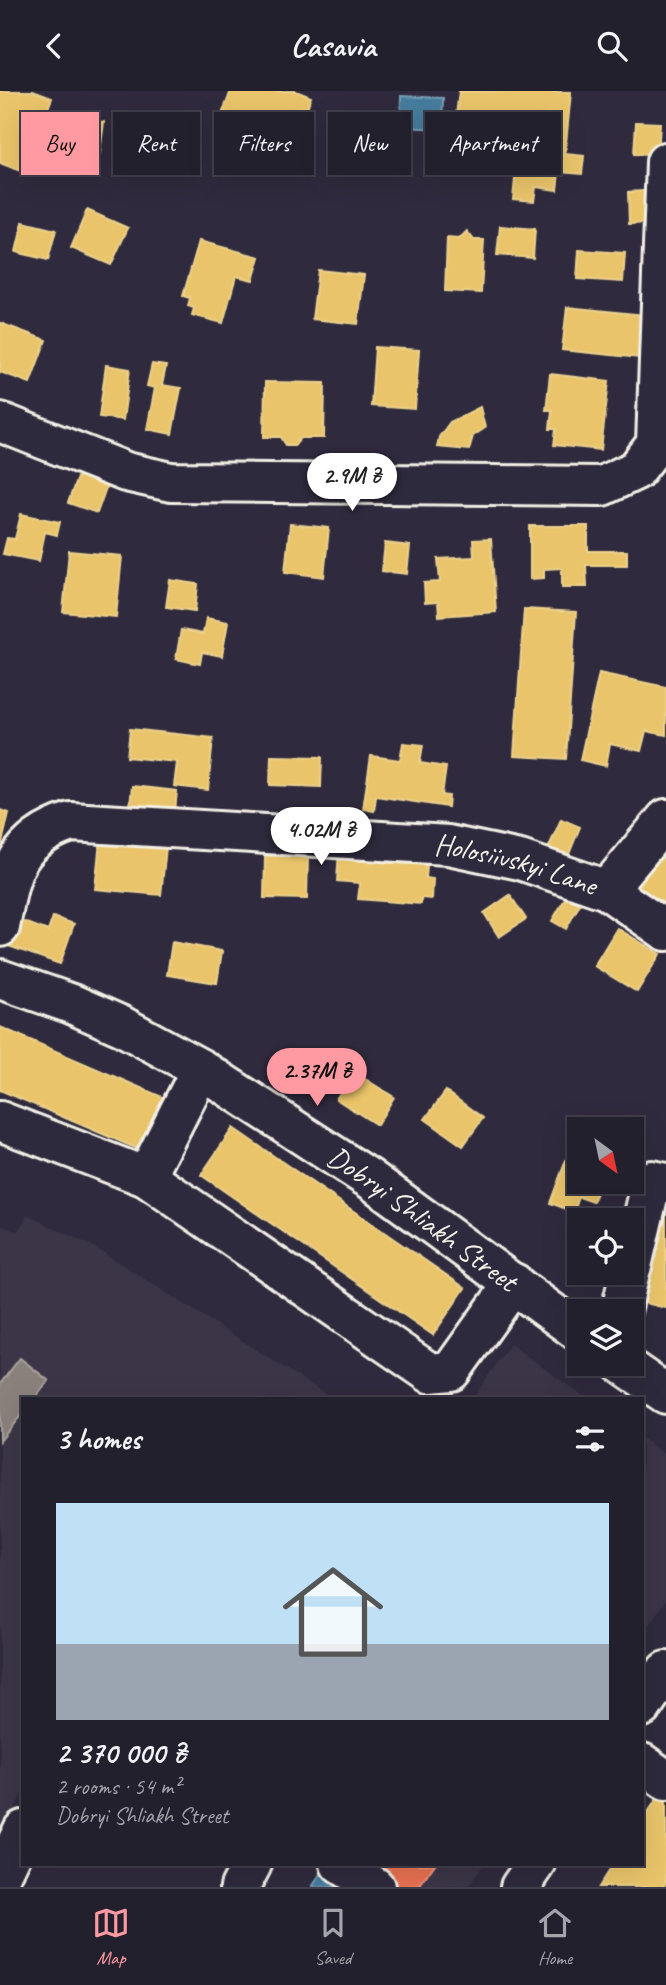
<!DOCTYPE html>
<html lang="en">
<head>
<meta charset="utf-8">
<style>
  body { margin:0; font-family:Caveat,sans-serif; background:#2b2836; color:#f1f3f6; height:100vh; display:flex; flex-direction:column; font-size:26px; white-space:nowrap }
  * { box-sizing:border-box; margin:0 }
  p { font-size:23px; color:#a3a3aa }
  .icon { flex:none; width:38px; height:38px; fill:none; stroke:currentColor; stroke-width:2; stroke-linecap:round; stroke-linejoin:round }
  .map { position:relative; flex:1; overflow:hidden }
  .panel { position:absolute; left:21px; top:1306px; width:623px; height:469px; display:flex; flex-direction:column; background:#23202e; border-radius:0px; box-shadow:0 7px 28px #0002,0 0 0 2px #403e4a }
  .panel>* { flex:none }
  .guide { position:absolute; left:21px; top:21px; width:625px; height:63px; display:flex; gap:14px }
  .needle { width:46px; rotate:147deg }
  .buttons { position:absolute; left:567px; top:1026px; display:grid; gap:14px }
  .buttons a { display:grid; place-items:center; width:77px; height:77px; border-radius:0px; background:#23202e; box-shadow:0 7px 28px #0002,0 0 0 2px #403e4a; font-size:35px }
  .price { position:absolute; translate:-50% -60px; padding:0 16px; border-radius:24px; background:#fff; color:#222; font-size:23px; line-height:46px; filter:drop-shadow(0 2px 4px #0008) }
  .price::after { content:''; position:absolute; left:50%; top:42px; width:21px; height:16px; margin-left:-10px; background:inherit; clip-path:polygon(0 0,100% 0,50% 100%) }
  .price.selected { background:#ff9aa2; color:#111 }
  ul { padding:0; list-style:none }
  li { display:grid; align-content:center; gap:14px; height:371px; padding:0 35px }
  li span { display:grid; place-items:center; height:217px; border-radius:0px; color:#555 }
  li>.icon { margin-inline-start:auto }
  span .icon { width:126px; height:126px; fill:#fffc; stroke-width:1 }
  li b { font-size:30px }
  h2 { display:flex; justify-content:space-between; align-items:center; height:84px; padding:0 35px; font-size:30px }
  .chip { padding:0 24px; border-radius:0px; background:#23202e; box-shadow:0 7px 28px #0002,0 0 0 2px #403e4a; font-size:24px; line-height:63px }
  .chip.selected { background:#ff9aa2; color:#111 }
  header { display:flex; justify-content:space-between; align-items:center; height:91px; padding:0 35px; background:#23202e; font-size:32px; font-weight:600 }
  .menu { display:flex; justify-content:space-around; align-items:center; height:98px; border-top:2px solid #403e4a; background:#23202e; font-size:19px; color:#a3a3aa }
  .menu a { display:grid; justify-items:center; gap:4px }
  .menu .selected { color:#ff9aa2 }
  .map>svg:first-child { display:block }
</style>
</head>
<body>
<header><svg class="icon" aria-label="back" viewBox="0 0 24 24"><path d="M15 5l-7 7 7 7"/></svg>Casavia<svg class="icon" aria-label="search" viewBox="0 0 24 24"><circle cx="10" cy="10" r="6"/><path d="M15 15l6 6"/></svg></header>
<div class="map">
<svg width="666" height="1796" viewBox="0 0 666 1796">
  <rect width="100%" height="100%" fill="#2f2a3d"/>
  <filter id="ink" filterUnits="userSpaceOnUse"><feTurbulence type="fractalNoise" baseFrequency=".0143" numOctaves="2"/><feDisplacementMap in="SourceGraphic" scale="14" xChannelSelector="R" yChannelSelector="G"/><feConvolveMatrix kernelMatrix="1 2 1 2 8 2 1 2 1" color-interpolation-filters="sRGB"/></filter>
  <g filter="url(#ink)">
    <path fill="#3b3647" d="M 27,1124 L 94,1156 L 332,1307 L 23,1307 L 23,1701 L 0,1747 L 0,1134 L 18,1141 Z
      M 510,1253 L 586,1307 L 473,1307 Z
      M 642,1347 L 666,1364 L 666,1509 L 642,1544 Z
      M 329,1773 L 484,1773 L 468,1796 L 358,1796 Z"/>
    <path fill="#e9c46a" stroke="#ecd290" stroke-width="2" d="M 0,0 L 33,0 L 52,7 L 23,81 L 0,72 Z
      M 231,0 L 296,0 L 311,6 L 294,53 L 221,26 Z
      M 459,0 L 571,1 L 565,63 L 584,65 L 582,83 L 559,81 L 557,99 L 536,96 L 534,110 L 513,108 L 516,77 L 497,75 L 496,83 L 480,81 L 481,73 L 468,72 L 471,42 L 454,40 Z
      M 66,26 L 104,31 L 100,62 L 62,57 Z
      M 636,31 L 660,32 L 658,64 L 634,63 Z
      M 658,99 L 659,132 L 629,133 L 628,101 Z
      M 87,119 L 128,137 L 111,174 L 71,157 Z
      M 23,131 L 56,139 L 48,169 L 16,161 Z
      M 500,135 L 535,138 L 533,167 L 497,164 Z
      M 467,140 L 474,149 L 484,149 L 481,202 L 445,200 L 447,147 L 459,148 Z
      M 199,150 L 260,166 L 253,189 L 236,185 L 223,232 L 192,224 L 194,217 L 188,215 L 190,207 L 183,205 Z
      M 579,159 L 625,162 L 623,191 L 577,188 Z
      M 318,179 L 364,184 L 358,233 L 312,228 Z
      M 567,216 L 644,224 L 640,267 L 562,259 Z
      M 0,232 L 46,249 L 30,292 L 0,281 Z
      M 375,256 L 419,259 L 415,318 L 371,315 Z
      M 152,273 L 166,275 L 162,294 L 181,297 L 172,343 L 147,338 L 155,297 L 147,295 Z
      M 106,274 L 130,278 L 123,329 L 99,326 Z
      M 550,283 L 609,290 L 601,359 L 554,354 L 556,338 L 550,338 L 552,319 L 546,319 Z
      M 265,291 L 325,292 L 324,347 L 301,347 L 295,354 L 286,354 L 281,346 L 264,346 Z
      M 480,316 L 485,337 L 473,345 L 469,359 L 437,356 L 439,346 L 450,331 Z
      M 79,381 L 108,391 L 97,422 L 68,412 Z
      M 21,423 L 60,431 L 57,444 L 45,441 L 39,470 L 3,463 L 7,447 L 15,448 Z
      M 290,433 L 329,437 L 324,486 L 285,481 Z
      M 530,435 L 588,435 L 588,460 L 627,460 L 627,474 L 586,474 L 587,496 L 562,496 L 562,477 L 544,478 L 544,487 L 530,488 Z
      M 491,448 L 496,521 L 439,525 L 438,511 L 425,512 L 424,492 L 440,491 L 438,468 L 474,466 L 473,449 Z
      M 385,452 L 410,455 L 407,483 L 382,480 Z
      M 69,460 L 122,465 L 116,526 L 63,521 Z
      M 170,489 L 198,493 L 195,520 L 166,516 Z
      M 524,518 L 576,521 L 566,668 L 514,665 Z
      M 206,527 L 228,531 L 222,565 L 202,561 L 200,573 L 176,568 L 181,539 L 203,543 Z
      M 599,582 L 666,596 L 666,644 L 646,640 L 641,660 L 610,653 L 606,675 L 580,669 Z
      M 130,638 L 213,647 L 208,699 L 174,695 L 177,671 L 127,666 Z
      M 403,652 L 423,654 L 420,672 L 446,676 L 442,704 L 449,705 L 448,716 L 376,705 L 374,720 L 363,718 L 371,665 L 400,669 Z
      M 271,665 L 322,666 L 321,696 L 270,694 Z
      M 132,695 L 177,700 L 175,720 L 130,715 Z
      M 0,719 L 9,722 L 2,752 L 0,751 Z
      M 561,728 L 580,736 L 565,773 L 545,765 Z
      M 100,750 L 166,756 L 161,804 L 95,798 Z
      M 339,759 L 366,762 L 365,770 L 427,774 L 426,787 L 433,788 L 432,808 L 421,807 L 421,813 L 358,808 L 360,792 L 337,790 Z
      M 654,760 L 666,769 L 666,817 L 630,791 Z
      M 265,765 L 308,765 L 307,808 L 264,807 Z
      M 568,803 L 581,811 L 566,838 L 552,830 Z
      M 510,804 L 526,828 L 499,846 L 484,822 Z
      M 53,826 L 74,833 L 60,873 L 8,855 L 17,828 L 48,840 Z
      M 617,837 L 660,863 L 637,901 L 594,875 Z
      M 172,851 L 222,860 L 217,892 L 167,884 Z
      M 0,936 L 169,1009 L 147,1062 L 0,999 Z
      M 354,981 L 394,1006 L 377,1034 L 336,1008 Z
      M 446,1000 L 483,1027 L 463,1055 L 425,1028 Z
      M 233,1037 L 465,1197 L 433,1244 L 201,1084 Z
      M 566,1069 L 579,1074 L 579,1090 L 599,1097 L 593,1111 L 579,1106 L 574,1121 L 550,1112 Z
      M 666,1120 L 666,1217 L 645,1212 Z
      M 659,1705 L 666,1710 L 666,1791 L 663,1796 L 598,1796 L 613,1773 L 642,1773 L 642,1730 Z"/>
    <path fill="#e76f51" stroke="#eb967e" stroke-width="2" d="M 362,1773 L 435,1773 L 419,1796 L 397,1796 Z"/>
    <path fill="#457b9d" stroke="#7a9eb4" stroke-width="2" d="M 401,5 L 443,7 L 442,38 L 400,36 Z
      M 320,1784 L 339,1796 L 312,1796 Z"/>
    <path fill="#8a817c" stroke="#aaa39c" stroke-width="2" d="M 20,1267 L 49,1290 L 35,1307 L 23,1307 L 23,1322 L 0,1350 L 0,1293 Z"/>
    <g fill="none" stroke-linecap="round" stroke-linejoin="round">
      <defs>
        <g id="minor">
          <path d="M 0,331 L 126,381 L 171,391 L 602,395 L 636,379 L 656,353 L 666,71"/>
          <path d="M 607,799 L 666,728"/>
          <path id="s1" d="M 0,836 C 10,782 13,750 71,731 L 448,754 L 520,769 L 607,799 L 666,840"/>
          <path id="s2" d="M 0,888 L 72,913 L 122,935 L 201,978 L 370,1088 L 579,1241"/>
          <path d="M 0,1030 L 146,1086 L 430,1282 L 451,1280 L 514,1192"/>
          <path d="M 146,1086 L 201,978"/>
          <path d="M 632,1175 L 652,1089 L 666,1092"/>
          <path d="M 621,1220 L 630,1181"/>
          <path d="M 621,1272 L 666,1303"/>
          <path d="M 642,1672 L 666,1689"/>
          <path d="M 340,1773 L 375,1796"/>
          <path d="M 0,1788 L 23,1739"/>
          <path d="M 240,1796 L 252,1773"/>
        </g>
        <path id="major" d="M 642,1616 L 666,1580
          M 520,1796 L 536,1773"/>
      </defs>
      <use href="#minor" stroke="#f4f1e8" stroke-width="44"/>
      <use href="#major" stroke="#f4f1e8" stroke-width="44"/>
      <use href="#minor" stroke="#2f2a3d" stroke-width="38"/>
      <use href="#major" stroke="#2f2a3d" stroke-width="38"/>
    </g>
  </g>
  <g text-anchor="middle" stroke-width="7" stroke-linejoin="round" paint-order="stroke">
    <g font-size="30" fill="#f4f1e8" stroke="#2f2a3d">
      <text dy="10" stroke="none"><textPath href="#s1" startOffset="584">Holosiivskyi Lane</textPath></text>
      <text dy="10" stroke="none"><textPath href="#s2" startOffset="488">Dobryi Shliakh Street</textPath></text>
    </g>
  </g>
</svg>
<div class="buttons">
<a><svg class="needle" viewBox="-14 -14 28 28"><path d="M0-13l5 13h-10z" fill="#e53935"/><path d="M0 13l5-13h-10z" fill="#a3a3aa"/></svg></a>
<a><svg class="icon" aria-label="locate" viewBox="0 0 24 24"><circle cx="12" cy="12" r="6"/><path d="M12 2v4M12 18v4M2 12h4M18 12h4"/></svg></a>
<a><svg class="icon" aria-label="layers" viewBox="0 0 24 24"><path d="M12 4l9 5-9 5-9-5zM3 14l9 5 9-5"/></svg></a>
</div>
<b class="price" style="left:352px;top:422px">2.9M ₴</b>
<b class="price" style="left:321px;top:776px">4.02M ₴</b>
<b class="price selected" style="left:317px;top:1017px">2.37M ₴</b>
<div class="guide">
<a class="chip selected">Buy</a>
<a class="chip">Rent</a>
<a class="chip">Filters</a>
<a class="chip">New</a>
<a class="chip">Apartment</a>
</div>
<section class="panel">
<h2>3 homes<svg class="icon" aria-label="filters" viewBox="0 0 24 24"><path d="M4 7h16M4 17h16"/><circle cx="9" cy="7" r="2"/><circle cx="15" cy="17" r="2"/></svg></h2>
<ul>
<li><span style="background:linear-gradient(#bfe0f5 65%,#9aa5b1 0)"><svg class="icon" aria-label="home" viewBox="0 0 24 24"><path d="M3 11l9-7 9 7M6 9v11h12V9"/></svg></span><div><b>2 370 000 ₴</b><p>2 rooms · 54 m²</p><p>Dobryi Shliakh Street</p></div></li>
</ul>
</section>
</div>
<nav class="menu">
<a class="selected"><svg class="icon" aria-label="map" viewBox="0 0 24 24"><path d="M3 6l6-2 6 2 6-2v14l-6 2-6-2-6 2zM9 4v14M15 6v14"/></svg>Map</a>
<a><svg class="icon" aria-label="saved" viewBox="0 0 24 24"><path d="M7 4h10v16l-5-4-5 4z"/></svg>Saved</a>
<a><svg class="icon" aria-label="home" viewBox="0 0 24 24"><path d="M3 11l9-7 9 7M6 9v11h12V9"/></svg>Home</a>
</nav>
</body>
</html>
